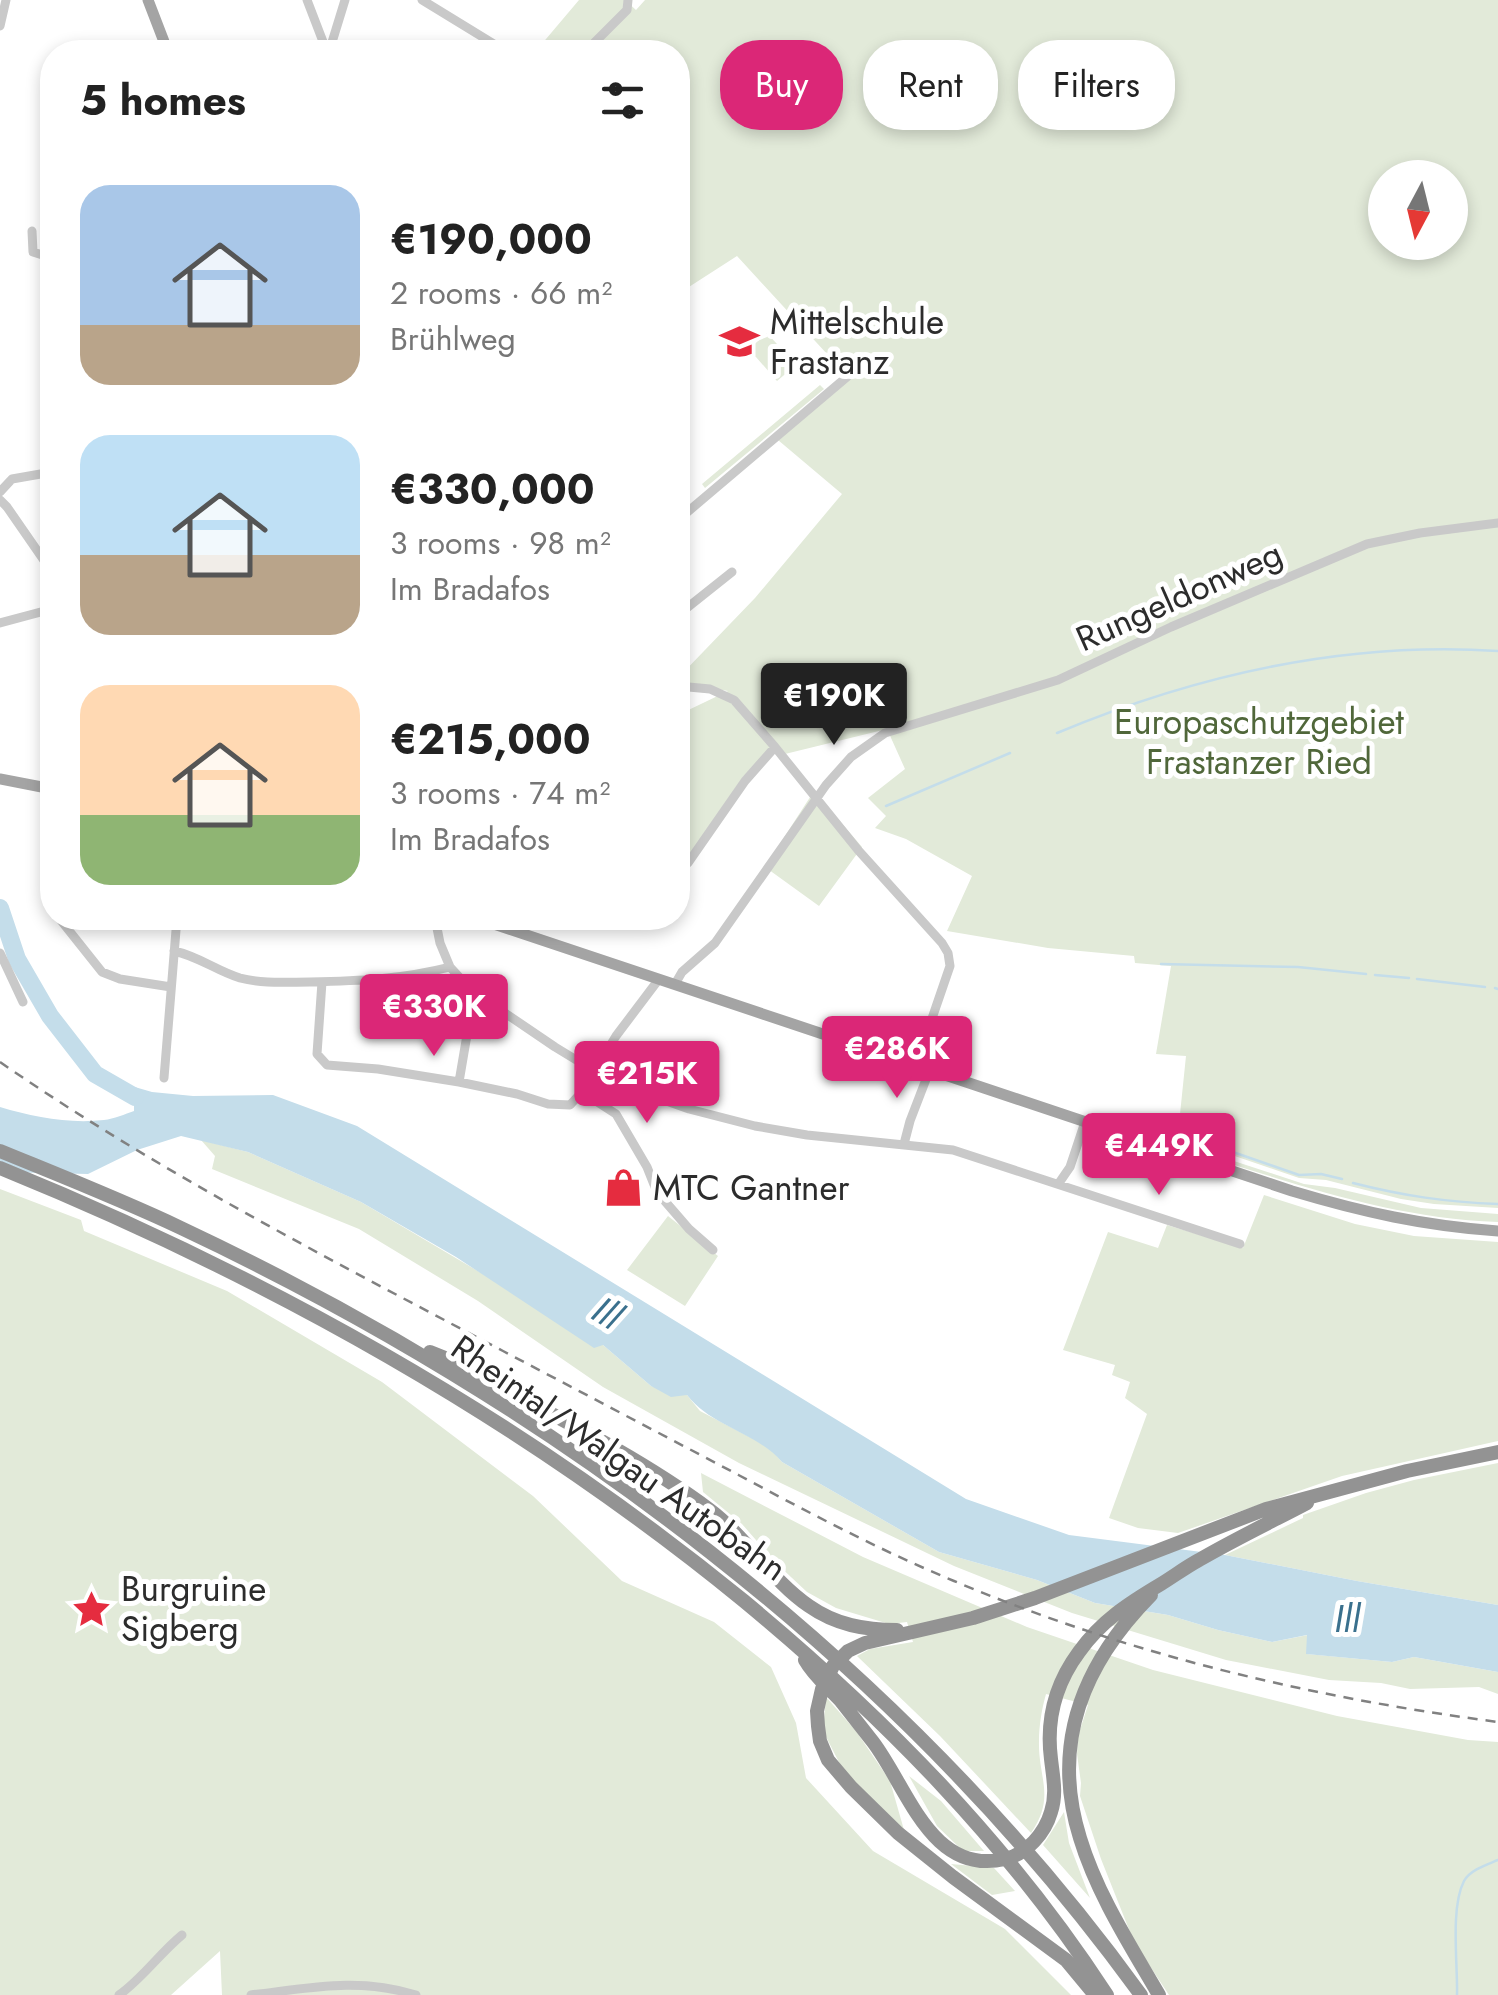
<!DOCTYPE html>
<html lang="en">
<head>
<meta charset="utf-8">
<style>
  body { margin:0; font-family:Jost,sans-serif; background:#f2f2f2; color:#222; height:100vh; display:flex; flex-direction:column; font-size:38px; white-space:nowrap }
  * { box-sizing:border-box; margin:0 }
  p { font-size:32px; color:#767676 }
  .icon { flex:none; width:55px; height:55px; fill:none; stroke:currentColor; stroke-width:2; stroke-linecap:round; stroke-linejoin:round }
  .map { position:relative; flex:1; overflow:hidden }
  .panel { position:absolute; left:40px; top:40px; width:650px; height:890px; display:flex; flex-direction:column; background:#fff; border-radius:40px; box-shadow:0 5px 15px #0003 }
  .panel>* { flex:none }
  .guide { position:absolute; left:720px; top:40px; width:628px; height:90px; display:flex; gap:20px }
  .needle { width:65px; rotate:187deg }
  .buttons { position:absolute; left:1368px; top:160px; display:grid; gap:20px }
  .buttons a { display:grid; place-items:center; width:100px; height:100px; border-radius:50%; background:#fff; box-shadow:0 5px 15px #0003; font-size:50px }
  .price { position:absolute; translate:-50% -85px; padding:0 22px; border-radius:10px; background:#db2777; color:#fff; font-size:32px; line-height:65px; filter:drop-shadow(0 2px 5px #0008) }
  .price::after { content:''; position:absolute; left:50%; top:60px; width:30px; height:22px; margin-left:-15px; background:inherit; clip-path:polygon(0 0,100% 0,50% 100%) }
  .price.active { background:#222; color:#fff }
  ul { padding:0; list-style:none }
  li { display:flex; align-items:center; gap:30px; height:250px; padding:0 40px }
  li span { display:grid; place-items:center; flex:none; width:280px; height:200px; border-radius:30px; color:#555 }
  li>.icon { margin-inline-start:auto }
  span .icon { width:120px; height:120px; fill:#fffc; stroke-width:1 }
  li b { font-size:42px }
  h2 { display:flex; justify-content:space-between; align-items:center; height:120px; padding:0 40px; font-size:42px }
  .pill { padding:0 35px; border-radius:40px; background:#fff; box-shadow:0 5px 15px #0003; font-size:35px; line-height:90px }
  .pill.active { background:#db2777; color:#fff }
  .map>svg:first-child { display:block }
</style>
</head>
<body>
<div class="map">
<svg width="1498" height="1995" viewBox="0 0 1498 1995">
  <rect width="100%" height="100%" fill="#fff"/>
  <path fill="#e2ead9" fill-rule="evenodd" d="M 579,0 L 625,0 L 636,10 L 645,0 L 1498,0 L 1498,1208 L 1434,1204 L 1401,1199 L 1326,1180 L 1299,1178 L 1223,1152 L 1230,1128 L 1180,1114 L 1186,1056 L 1156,1054 L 1171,966 L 1135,963 L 1134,956 L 1048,948 L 947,931 L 972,876 L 906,839 L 875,828 L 886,816 L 868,798 L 905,769 L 887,729 L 785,754 L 775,743 L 743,777 L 678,871 L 678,715 L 728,691 L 678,682 L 678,678 L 755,598 L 842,494 L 778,440 L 850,379 L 737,256 L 678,294 L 678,52 L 535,52 ZM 1385,178 L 1450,178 L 1450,242 L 1385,242 Z
    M 767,333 L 796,365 L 777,381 L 749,349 Z
    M 820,385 L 824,389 L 705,488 L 702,484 Z
    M 814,791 L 862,847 L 819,906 L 765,867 Z
    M 201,1140 L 248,1152 L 361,1202 L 603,1345 L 651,1386 L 687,1395 L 700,1411 L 769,1447 L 782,1462 L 939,1552 L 1037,1580 L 1095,1603 L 1168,1615 L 1218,1630 L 1272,1642 L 1308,1635 L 1307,1654 L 1392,1662 L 1414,1657 L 1498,1672 L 1498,1694 L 1479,1687 L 1410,1689 L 1381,1683 L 1329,1680 L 1226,1660 L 1072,1613 L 954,1566 L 739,1463 L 603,1387 L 478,1301 L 359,1229 L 212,1169 L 215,1156 Z
    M 1185,1145 L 1304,1184 L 1335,1188 L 1421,1208 L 1498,1214 L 1498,1222 C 1388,1218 1290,1182 1187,1150 Z
    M 0,1189 L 81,1220 L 84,1231 L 227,1291 L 382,1382 L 533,1496 L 622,1581 L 714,1622 L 771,1667 L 796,1723 L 806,1778 L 873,1851 L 1005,1929 L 1071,1995 L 222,1995 L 220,1951 L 171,1995 L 0,1995 Z
    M 1264,1195 L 1355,1224 L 1414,1236 L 1498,1242 L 1498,1441 L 1342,1476 L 1178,1533 L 1138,1528 L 1109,1518 L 1147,1414 L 1125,1398 L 1130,1382 L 1112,1375 L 1115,1365 L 1063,1350 L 1108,1232 L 1158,1248 L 1167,1225 L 1243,1248 Z
    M 668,1216 L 718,1256 L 685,1306 L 627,1270 Z
    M 1498,1463 L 1498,1605 L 1357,1581 L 1225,1555 L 1303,1518 L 1303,1515 L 1366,1493 L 1414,1480 Z
    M 701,1473 L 863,1557 L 1027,1627 L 1153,1670 L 1337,1716 L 1468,1740 L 1498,1742 L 1498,1995 L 1169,1995 L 1134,1942 L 1101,1859 L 1080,1796 L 1081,1783 L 1077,1754 L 1078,1736 L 1088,1705 L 1046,1694 C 1042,1708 1039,1725 1039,1741 C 1038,1778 1056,1797 1031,1833 L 940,1736 L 857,1656 L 870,1649 L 913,1642 L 907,1622 L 889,1624 L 836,1608 L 807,1592 L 776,1563 L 742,1524 L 703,1492 Z
    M 826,1697 L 856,1731 L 890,1781 L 904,1830 L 843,1770 L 823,1731 Z
    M 909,1776 L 941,1801 L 984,1851 L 963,1851 L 937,1826 Z
    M 1064,1812 L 1069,1843 L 1090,1898 L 1043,1845 Z
    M 951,1864 L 994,1868 L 1015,1891 L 992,1895 Z"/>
  <path fill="#c4ddea" d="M 121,1083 L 152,1092 L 193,1096 L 273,1095 L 357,1126 L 966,1499 L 1069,1535 L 1225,1555 L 1357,1581 L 1498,1605 L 1498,1672 L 1414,1657 L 1392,1662 L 1306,1654 L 1307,1635 L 1272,1642 L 1218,1630 L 1168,1615 L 1095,1603 L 1037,1580 L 939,1552 L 782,1462 C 756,1432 712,1427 687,1395 L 671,1397 L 651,1386 L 603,1345 L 594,1348 L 456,1257 L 361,1202 L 248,1152 L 181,1136 L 137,1150 L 88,1174 L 0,1172 L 0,1107 C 33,1117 69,1124 104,1120 C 114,1119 125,1114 134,1111 L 134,1102 L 118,1092 L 117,1085 Z"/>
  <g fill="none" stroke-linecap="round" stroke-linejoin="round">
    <path stroke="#c4ddea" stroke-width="2.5" d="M 1057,733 C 1196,675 1347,641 1498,651
      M 886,806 L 1010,753
      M 1161,964 L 1298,967 L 1366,974
      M 1375,975 L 1409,978
      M 1417,979 L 1485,987
      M 1495,988 L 1498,989
      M 1230,1151 L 1299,1175 L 1321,1174 L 1342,1179
      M 1353,1183 C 1404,1196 1446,1202 1498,1204
      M 1457,1995 C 1458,1966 1450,1908 1464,1881 C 1470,1870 1486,1865 1498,1860"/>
    <path stroke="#c4ddea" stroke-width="18" d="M 0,908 L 17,959 L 50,1016 L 95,1074 L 135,1097"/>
    <path stroke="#c9c9c9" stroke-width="9" d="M 307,0 L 327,52
      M 422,0 L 507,52
      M 0,26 L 6,0
      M 329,52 L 345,0
      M 585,52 L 627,10 L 628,0
      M 32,231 L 33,252 L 52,258
      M 0,492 L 12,479 L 52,472
      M 0,500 L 7,507 L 52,572
      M 678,520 L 848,376
      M 678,615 L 732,572
      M 0,623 L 52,609
      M 678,686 L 710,689 L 734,700 L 775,747 L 858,850 L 942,943 L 948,953 L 950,966 L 916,1065
      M 688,863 L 745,781 L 775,747
      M 59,918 L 102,972 L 120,979 L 171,987
      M 435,918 L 440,943 L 450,967 L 471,990 L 555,1047 L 596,1072 L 630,1088 L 689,1109 L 755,1126 L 807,1135 L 953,1150 L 1240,1244
      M 174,951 C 198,956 217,971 240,978 C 262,984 287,982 310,982 C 358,981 403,979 450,967
      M 0,953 L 23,1002
      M 322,982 L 317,1054 L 327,1065 L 378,1069 L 459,1082 L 517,1094 L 548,1104 L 570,1105 L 582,1092 L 616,1036 L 659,979
      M 675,984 L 682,972 L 715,943 L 826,785 L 851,757 L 885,733 L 1058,680 L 1171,627 L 1367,544 L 1420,533 L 1498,523
      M 164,1078 L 177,918
      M 459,1082 L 468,1029 L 482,999
      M 582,1092 L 616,1114 L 647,1167 L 657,1192 L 689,1229 L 713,1250
      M 904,1144 L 910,1121 L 930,1069
      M 1059,1183 L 1070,1167 L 1085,1122
      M 119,1995 C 143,1978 159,1954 182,1935
      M 251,1995 C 310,1988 358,1977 416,1995"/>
    <path stroke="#a4a4a4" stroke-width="11" d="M 148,0 L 168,52
      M 0,779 L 52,789
      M 476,918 L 1292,1191 C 1362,1212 1425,1226 1498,1231"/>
    <path stroke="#939393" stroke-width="14" d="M 0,1151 C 61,1176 122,1200 181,1228 C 553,1403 899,1661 1141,1995
      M 0,1168 C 268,1277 520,1418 744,1601 C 883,1716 1008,1843 1107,1995
      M 430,1352 L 450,1360 C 536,1407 631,1451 710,1510 C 747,1538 771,1580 809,1606 C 836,1625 865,1630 897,1630
      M 1151,1595 C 1084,1663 1050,1742 1080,1838 C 1097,1894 1130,1945 1159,1995
      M 805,1660 C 814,1676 828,1687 840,1700 C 851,1714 862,1728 873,1742 C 908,1788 931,1876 1005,1859 C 1027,1854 1045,1833 1051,1812 C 1057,1794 1053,1777 1051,1759 C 1046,1720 1056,1683 1079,1652 C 1101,1621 1129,1603 1161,1584 C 1174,1576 1186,1567 1199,1560 C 1235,1539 1271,1522 1307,1503
      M 1095,1995 L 1066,1960 L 953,1877 L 898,1833 L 851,1787 L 828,1760 L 820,1741 L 818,1726 L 817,1711 L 822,1689 L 833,1666 L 848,1651 L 865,1643 L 973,1618 L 1035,1598 L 1266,1509 L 1407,1471 L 1498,1452"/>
    <path stroke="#818181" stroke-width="2.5" stroke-dasharray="10 8" stroke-linecap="butt" d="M 0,1062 C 159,1172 333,1261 503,1351 C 579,1391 655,1431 731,1471 C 804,1510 877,1549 954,1581 C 1130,1655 1309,1697 1498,1722"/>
  </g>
  <defs>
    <symbol id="school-bare" viewBox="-9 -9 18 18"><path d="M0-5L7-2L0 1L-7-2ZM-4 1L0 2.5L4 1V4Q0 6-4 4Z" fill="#e52c3f" stroke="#fff" stroke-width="2.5" paint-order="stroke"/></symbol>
    <symbol id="shop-bare" viewBox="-9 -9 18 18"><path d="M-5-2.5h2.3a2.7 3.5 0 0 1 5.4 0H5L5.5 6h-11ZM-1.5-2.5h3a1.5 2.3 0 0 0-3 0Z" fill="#e52c3f" stroke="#fff" stroke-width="2.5" paint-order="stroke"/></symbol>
    <symbol id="sight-bare" viewBox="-9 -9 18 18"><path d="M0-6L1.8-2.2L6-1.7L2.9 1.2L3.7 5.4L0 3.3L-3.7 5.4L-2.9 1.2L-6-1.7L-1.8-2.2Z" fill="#e52c3f" stroke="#fff" stroke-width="2.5" paint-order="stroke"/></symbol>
  </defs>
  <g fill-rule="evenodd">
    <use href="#school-bare" x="712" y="314" width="55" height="55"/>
    <use href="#shop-bare" x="596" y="1160" width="55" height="55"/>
    <use href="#sight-bare" x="64" y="1582" width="55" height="55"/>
  </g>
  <g text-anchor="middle" stroke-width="10" stroke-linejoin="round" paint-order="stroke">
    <g font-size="35" fill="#2c2c2c" stroke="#fff" text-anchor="start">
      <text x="770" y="334">Mittelschule<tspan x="770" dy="40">Frastanz</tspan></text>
      <text x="653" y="1200">MTC Gantner</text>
      <text x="121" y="1601">Burgruine<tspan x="121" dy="40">Sigberg</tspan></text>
    </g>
    <g font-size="35" fill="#2c2c2c" stroke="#fff">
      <text transform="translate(1179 596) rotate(-24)" y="12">Rungeldonweg</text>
      <text transform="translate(619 1458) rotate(35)" y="12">Rheintal/Walgau Autobahn</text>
    </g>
    <g font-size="35" fill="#50673a" stroke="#fff">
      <text x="1259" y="734">Europaschutzgebiet<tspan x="1259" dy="40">Frastanzer Ried</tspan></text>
    </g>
    <g font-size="38" font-style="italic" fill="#3a708d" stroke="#fff">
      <text transform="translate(607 1313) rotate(32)" y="13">Ill</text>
      <text x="1347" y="1632">Ill</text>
    </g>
  </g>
</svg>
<div class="buttons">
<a><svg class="needle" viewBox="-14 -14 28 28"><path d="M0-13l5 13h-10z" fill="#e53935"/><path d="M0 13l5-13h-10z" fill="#767676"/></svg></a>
</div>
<b class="price active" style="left:834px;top:748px">€190K</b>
<b class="price" style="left:434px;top:1059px">€330K</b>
<b class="price" style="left:897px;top:1101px">€286K</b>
<b class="price" style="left:647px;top:1126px">€215K</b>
<b class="price" style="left:1159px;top:1198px">€449K</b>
<div class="guide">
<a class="pill active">Buy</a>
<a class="pill">Rent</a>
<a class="pill">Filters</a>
</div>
<section class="panel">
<h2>5 homes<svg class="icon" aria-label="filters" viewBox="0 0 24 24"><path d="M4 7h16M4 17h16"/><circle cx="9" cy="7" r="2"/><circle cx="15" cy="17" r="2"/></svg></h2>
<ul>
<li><span style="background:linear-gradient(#a9c7e8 70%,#b9a48a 0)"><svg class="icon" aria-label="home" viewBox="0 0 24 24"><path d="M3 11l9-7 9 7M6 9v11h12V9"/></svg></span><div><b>€190,000</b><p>2 rooms · 66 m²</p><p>Brühlweg</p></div></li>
<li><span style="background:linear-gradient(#bfe0f5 60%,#b9a48a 0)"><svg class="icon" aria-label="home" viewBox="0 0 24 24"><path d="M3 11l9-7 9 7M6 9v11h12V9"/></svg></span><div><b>€330,000</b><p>3 rooms · 98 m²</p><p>Im Bradafos</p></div></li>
<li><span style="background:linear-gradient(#ffd9b3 65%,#8fb573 0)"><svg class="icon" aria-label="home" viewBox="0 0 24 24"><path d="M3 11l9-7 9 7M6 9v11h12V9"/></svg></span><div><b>€215,000</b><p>3 rooms · 74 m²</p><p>Im Bradafos</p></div></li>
</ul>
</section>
</div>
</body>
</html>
